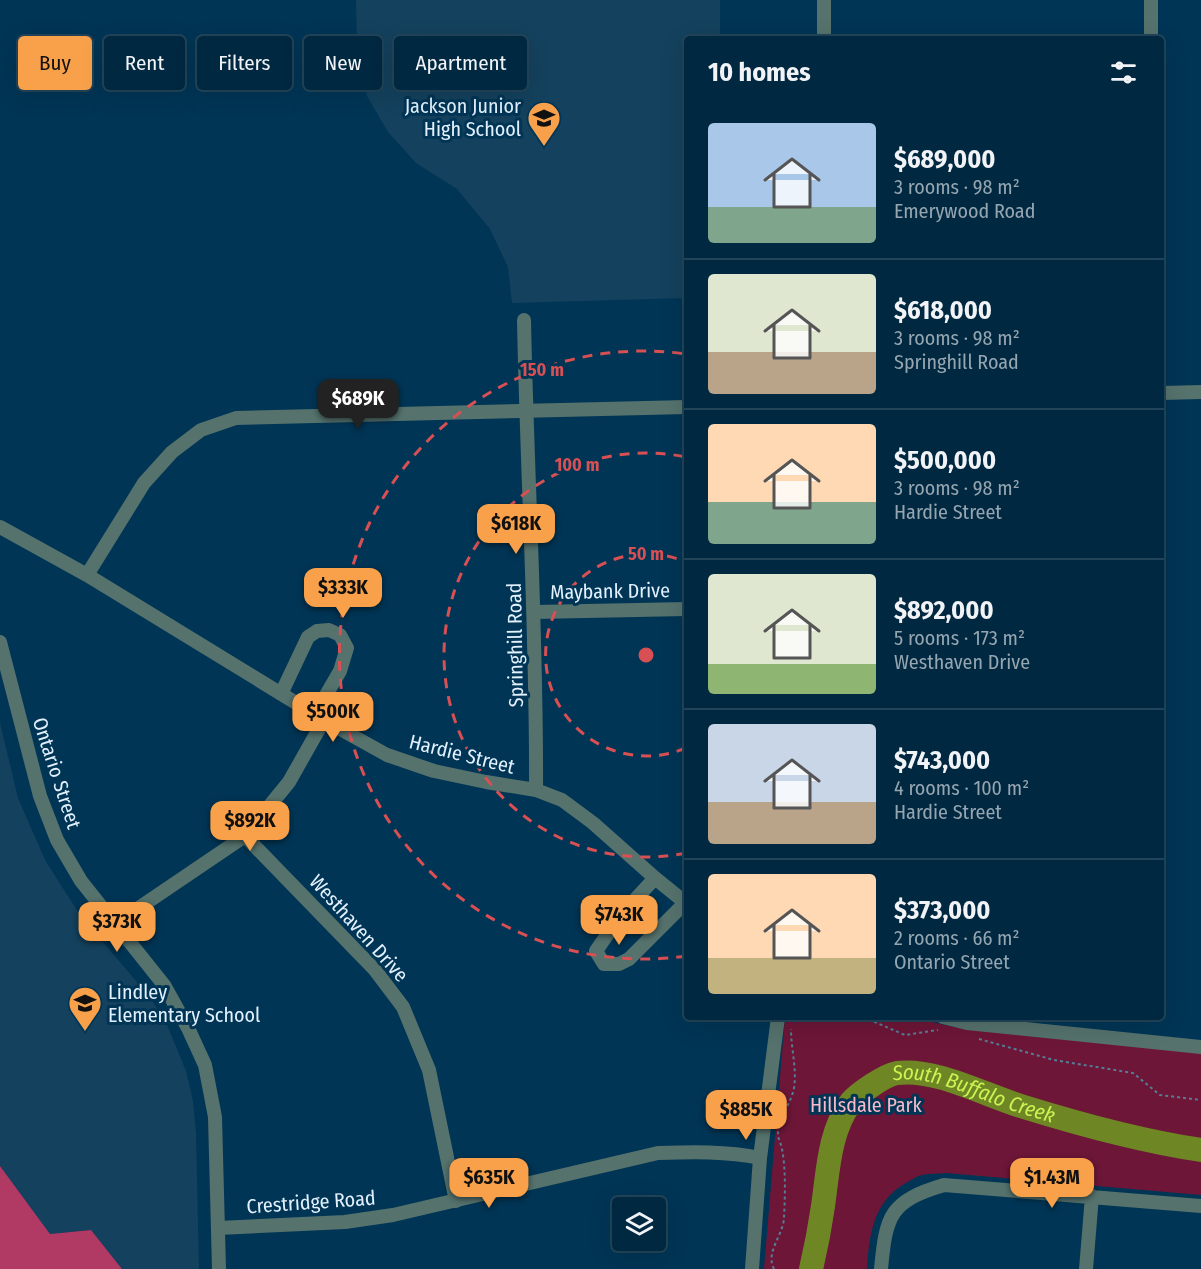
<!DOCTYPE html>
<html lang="en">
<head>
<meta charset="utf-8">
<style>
  body { margin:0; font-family:"Fira Sans Condensed",sans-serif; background:#0e344b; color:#f1f3f6; height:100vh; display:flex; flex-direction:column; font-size:22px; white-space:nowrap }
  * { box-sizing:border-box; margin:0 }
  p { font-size:20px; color:#95a6b1 }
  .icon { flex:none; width:33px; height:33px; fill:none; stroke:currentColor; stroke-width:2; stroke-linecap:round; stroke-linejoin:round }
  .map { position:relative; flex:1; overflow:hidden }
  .details { position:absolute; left:684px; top:36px; width:480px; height:984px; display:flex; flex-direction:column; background:#002840; border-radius:6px; box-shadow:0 6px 24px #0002,0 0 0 2px #224459 }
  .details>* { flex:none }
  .top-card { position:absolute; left:18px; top:36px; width:570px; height:54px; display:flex; gap:12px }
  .tools { position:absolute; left:612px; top:1197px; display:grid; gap:12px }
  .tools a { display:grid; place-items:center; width:54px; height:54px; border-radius:6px; background:#002840; box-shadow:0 6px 24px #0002,0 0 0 2px #224459; font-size:30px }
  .price { position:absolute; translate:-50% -51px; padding:0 14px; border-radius:12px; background:#f8a14a; color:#111; font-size:20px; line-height:39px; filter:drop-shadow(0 2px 3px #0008) }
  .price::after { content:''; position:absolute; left:50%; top:36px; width:18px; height:14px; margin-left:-9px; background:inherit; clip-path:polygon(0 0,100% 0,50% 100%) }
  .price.active { background:#222; color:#fff }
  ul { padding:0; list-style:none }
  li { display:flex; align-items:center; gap:18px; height:150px; padding:0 24px }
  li+li { border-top:2px solid #224459 }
  li span { display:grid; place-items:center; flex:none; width:168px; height:120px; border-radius:6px; color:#555 }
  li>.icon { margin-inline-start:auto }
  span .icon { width:72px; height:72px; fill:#fffc; stroke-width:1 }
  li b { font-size:26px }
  h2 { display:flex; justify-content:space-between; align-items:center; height:72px; padding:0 24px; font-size:26px }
  .pill { padding:0 21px; border-radius:6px; background:#002840; box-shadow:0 6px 24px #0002,0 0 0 2px #224459; font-size:21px; line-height:54px }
  .pill.active { background:#f8a14a; color:#111 }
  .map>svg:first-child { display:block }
</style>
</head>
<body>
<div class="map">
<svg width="1201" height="1269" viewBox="0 0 1201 1269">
  <rect width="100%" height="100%" fill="#003555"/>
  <path fill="#14415d" d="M 356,0 L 720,0 L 720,39 L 687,39 L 687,298 L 512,303 L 508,267 L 490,229 L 457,189 L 416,163 L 388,132 L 367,96 L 357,47 Z
    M 0,723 L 18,798 L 45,860 L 80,915 L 148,995 L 165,1020 L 186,1071 L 193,1101 L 196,1133 L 199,1269 L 122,1269 L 91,1230 L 50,1234 L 0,1166 Z"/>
  <path fill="#6d1638" d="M 785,1017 L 910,1017 L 954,1027 L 1201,1053 L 1201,1195 L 946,1173 C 938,1174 930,1173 922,1175 C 917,1176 911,1180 906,1183 C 873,1201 869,1236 867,1269 L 764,1269 Z"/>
  <path fill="#b13a64" d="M 0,1166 L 50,1234 L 91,1230 L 122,1269 L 0,1269 Z"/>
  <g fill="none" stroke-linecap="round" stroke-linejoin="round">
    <path stroke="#6e8724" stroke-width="24" id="s1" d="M 811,1269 C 816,1248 820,1227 823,1206 C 828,1172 829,1131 851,1102 C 859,1093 885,1075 897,1073 C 937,1068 986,1096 1024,1107 C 1082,1125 1141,1141 1201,1150"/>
    <path stroke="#567d95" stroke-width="2" stroke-dasharray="3 3" stroke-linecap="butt" d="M 863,1017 L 905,1035 L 938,1030
      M 979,1039 L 1054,1060 L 1133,1073 L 1160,1095 L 1201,1100
      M 774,1269 C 765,1252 783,1236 784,1218 C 785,1196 786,1170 782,1149 C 781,1144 779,1140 778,1136 C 777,1120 791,1104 794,1088 C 797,1068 791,1049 791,1029"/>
    <path stroke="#55726d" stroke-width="14" d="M 824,0 L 824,39
      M 1151,0 L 1151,39
      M 524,320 C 527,477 537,633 536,790
      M 1161,393 L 1201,392
      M 0,527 L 87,575 L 324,720 L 387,755 L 434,771 L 486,782 L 536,790 L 562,800 L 593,823 L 655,878 L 687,904
      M 87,575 L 144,483 L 172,452 L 201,430 L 236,418 L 687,407
      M 535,612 L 687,609
      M 0,642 L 40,796 L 57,840 L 81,881 L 164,985 L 188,1028 L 205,1065 L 215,1117 L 219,1269
      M 281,694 L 308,637 L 317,631 L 329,630 L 340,635 L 347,648 L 340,671 L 315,714
      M 245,836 L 375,970 L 403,1007 L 429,1070 L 456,1201
      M 655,878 L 620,916 L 596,951 L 604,964 L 619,964 L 629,959 L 685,903
      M 115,924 L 245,836 L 289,782 L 324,720
      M 943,1017 L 967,1023 L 1201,1047
      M 218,1228 L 345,1222 L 393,1215 L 658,1153 C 692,1152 726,1151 760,1158
      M 752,1269 L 760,1158 L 778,1017
      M 881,1269 C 886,1215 890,1201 944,1185 L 1201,1206
      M 1086,1269 L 1092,1196"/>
  </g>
  <g fill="none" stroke="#d85053" stroke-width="3" stroke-dasharray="10 8">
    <path d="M686 748A101 101 0 1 1 686 562"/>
    <path d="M686 853A202 202 0 1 1 686 457"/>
    <path d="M686 956A304 304 0 1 1 686 354"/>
  </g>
  <defs>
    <symbol id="school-pin" viewBox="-11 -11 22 30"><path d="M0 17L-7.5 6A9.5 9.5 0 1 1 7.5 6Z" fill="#f8a14a" stroke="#003555"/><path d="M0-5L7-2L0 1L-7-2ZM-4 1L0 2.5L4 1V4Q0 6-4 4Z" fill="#111"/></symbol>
  </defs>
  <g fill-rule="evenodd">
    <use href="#school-pin" x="525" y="99" width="38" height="52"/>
    <use href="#school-pin" x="66" y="984" width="38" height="52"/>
  </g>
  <g text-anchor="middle" stroke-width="6" stroke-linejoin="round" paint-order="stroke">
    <g font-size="20" fill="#e2f1fd" stroke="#003555" text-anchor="end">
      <text x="521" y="113">Jackson Junior<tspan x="521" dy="23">High School</tspan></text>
      <text x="108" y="999" text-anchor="start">Lindley<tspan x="108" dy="23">Elementary School</tspan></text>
    </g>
    <g font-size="20" fill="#e2f1fd" stroke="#003555">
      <text transform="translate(610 591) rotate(-1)" y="7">Maybank Drive</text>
      <text transform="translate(515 645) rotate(-91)" y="7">Springhill Road</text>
      <text transform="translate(462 754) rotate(14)" y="7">Hardie Street</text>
      <text transform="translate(57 773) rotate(72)" y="7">Ontario Street</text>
      <text transform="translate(359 928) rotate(48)" y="7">Westhaven Drive</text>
      <text transform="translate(311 1202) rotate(-4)" y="7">Crestridge Road</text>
    </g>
    <g font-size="20" fill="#f8b9c8" stroke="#003555">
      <text x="866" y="1112">Hillsdale Park</text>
    </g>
    <g font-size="21" font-style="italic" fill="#caf353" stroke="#003555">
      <text dy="7" stroke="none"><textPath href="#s1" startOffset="308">South Buffalo Creek</textPath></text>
    </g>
  </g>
  <circle cx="646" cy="655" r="9" fill="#d85053" stroke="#003555" stroke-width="3"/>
  <g font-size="18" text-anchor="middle" font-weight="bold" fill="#d85053" stroke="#003555" stroke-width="6" stroke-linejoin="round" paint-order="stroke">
    <text x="542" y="376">150 m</text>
    <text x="577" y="471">100 m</text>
    <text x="646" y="560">50 m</text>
  </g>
</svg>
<div class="tools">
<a><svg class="icon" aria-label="layers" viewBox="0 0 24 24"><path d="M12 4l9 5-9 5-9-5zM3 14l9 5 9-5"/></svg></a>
</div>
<b class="price active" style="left:358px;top:430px">$689K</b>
<b class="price" style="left:516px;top:555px">$618K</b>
<b class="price" style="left:343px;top:619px">$333K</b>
<b class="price" style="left:333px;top:743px">$500K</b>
<b class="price" style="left:250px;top:852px">$892K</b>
<b class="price" style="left:619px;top:946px">$743K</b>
<b class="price" style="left:117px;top:953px">$373K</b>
<b class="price" style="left:746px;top:1141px">$885K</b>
<b class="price" style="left:489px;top:1209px">$635K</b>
<b class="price" style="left:1052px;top:1209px">$1.43M</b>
<div class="top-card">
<a class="pill active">Buy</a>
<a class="pill">Rent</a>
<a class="pill">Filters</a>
<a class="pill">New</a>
<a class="pill">Apartment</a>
</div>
<section class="details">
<h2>10 homes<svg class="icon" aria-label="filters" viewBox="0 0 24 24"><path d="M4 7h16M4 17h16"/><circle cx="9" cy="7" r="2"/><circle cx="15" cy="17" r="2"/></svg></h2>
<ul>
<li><span style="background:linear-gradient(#a9c7e8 70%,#7fa58c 0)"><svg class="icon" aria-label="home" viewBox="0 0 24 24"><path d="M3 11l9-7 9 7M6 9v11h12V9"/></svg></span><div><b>$689,000</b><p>3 rooms · 98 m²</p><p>Emerywood Road</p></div></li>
<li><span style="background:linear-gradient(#dfe7d0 65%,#b9a48a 0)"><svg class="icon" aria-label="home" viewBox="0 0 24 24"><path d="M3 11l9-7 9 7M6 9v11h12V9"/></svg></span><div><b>$618,000</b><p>3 rooms · 98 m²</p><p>Springhill Road</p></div></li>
<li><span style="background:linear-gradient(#ffd9b3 65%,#7fa58c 0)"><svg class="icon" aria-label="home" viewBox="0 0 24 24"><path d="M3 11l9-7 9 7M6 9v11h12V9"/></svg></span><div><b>$500,000</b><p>3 rooms · 98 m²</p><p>Hardie Street</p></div></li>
<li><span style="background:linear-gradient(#dfe7d0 75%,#8fb573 0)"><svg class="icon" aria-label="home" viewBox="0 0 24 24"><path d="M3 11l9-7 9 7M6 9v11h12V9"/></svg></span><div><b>$892,000</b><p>5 rooms · 173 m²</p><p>Westhaven Drive</p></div></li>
<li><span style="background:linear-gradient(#c9d6e8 65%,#b9a48a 0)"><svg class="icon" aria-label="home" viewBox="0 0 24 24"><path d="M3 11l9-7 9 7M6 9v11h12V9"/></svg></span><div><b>$743,000</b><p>4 rooms · 100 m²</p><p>Hardie Street</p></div></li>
<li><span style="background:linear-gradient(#ffd9b3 70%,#c2b280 0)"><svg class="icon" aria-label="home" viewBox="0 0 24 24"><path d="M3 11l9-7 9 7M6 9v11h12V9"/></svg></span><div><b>$373,000</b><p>2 rooms · 66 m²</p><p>Ontario Street</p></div></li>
</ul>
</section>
</div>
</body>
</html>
